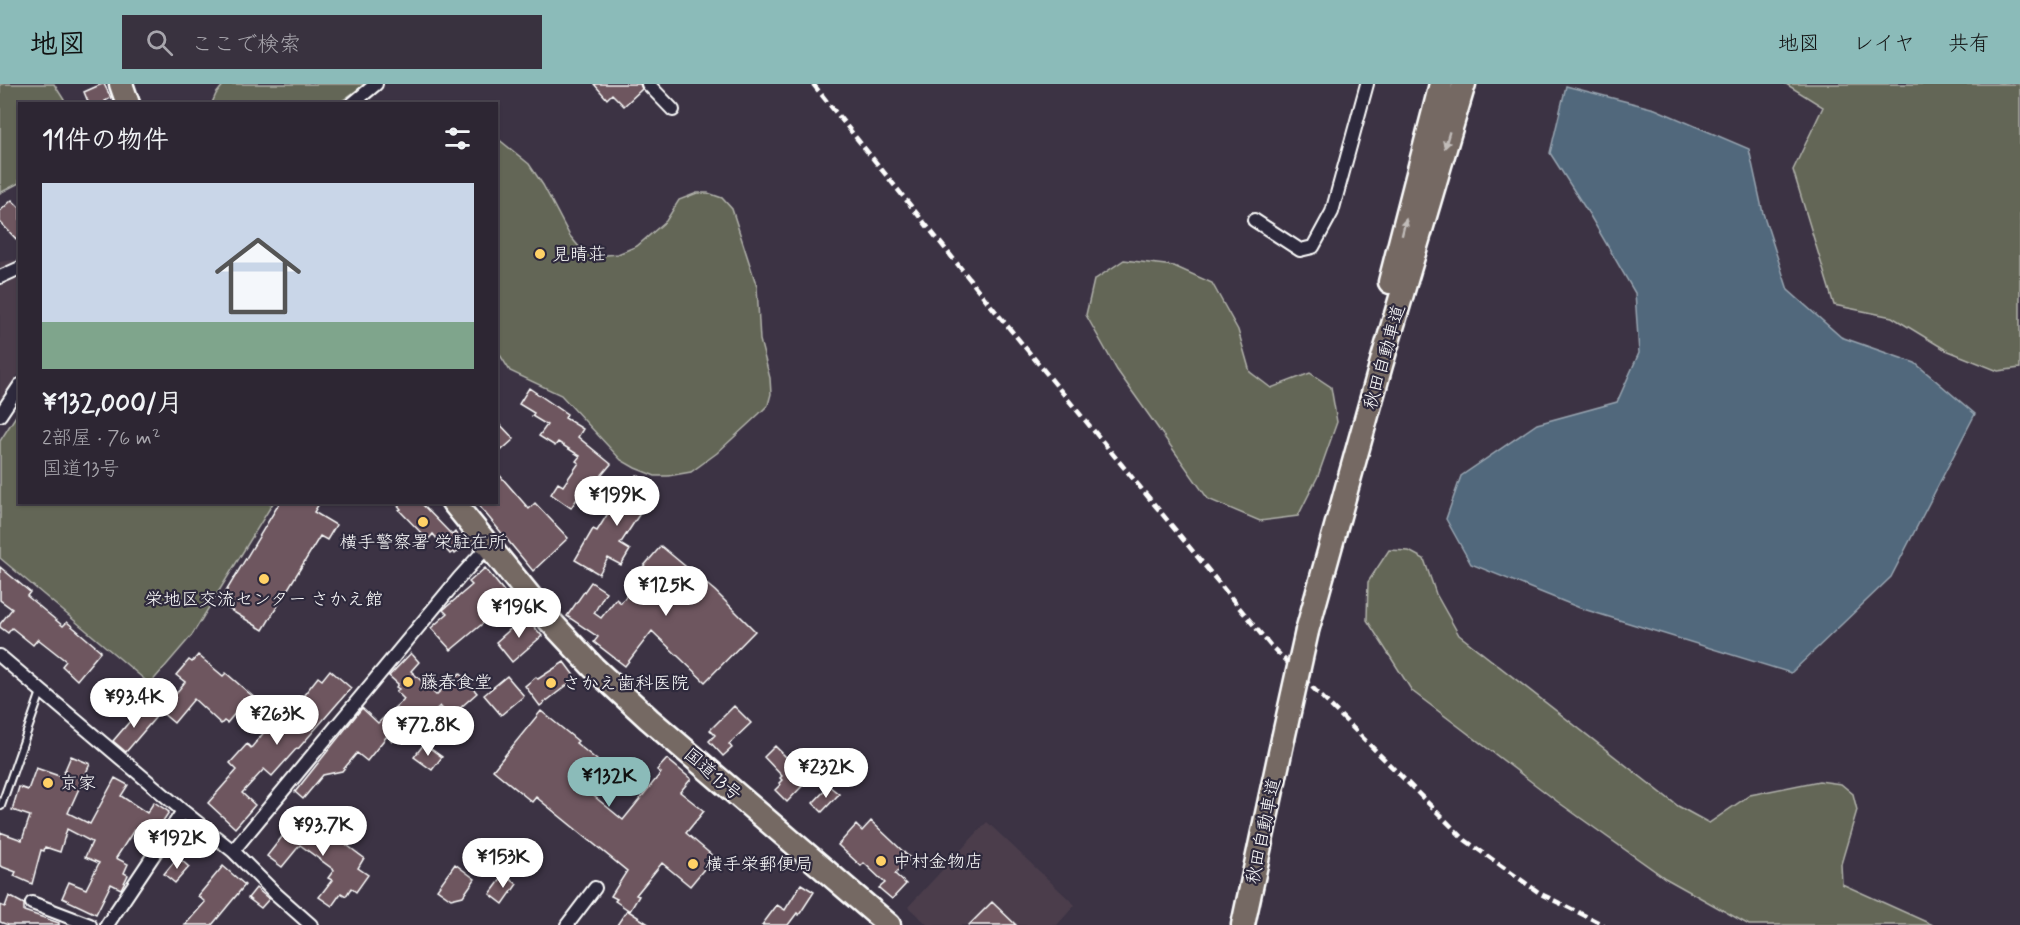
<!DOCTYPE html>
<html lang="ja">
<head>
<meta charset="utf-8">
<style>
  body { margin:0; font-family:Mynerve,"Klee One",sans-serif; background:#39323f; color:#f1f3f6; height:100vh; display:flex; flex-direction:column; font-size:22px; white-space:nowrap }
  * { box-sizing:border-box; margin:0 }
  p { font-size:20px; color:#a7a5ac }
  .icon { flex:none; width:33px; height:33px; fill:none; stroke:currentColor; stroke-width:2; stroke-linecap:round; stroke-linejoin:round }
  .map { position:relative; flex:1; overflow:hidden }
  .side { position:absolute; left:18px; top:18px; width:480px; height:402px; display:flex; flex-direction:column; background:#2d2633; border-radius:0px; box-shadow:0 2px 4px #0004,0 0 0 2px #48434e }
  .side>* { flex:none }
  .price { position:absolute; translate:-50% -51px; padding:0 14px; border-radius:21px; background:#fff; color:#222; font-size:20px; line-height:39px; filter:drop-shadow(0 2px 3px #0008) }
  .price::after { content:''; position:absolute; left:50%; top:36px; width:18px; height:14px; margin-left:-9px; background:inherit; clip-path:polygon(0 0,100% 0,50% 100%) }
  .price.active { background:#8bbbb9; color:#111 }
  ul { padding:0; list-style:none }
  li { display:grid; align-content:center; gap:12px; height:318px; padding:0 24px }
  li+li { border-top:2px solid #48434e }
  li span { display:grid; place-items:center; height:186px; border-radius:0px; color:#555 }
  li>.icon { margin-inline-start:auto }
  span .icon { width:108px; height:108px; fill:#fffc; stroke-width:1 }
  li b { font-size:26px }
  h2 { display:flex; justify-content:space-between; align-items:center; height:72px; padding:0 24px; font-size:26px }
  header { display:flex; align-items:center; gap:36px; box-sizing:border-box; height:84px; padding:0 30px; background:#8bbbb9; color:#111 }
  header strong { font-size:28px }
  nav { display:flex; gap:33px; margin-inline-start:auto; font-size:21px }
  .search { width:420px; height:54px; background:#39323f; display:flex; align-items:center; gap:15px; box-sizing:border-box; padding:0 21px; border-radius:0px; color:#a7a5ac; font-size:22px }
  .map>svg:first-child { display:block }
</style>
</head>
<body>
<header>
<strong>地図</strong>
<div class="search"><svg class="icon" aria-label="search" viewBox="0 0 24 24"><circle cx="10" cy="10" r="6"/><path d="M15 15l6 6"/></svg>ここで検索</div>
<nav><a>地図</a><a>レイヤ</a><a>共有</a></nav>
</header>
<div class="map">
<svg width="2020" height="841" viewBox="0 0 2020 841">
  <rect width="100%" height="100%" fill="#3c3344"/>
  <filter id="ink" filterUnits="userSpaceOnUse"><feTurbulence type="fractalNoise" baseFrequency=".0167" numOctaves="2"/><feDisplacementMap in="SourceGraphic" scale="12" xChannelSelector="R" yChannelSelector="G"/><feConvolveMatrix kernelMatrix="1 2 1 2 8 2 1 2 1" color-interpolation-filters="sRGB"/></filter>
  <g filter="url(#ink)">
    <path fill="#4b3e4c" d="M 13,176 L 19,178 L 19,289 L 0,318 L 0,178 Z
      M 987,738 L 1075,821 L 1057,841 L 928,841 L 908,823 Z"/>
    <path fill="#636657" stroke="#b1b2ab" stroke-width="1.5" d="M 0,0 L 54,0 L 66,19 L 20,20 L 19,99 L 0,109 Z
      M 224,0 L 365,0 L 339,19 L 212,19 L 216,10 Z
      M 1786,0 L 2020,0 L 2020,284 L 1998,287 L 1946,266 L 1892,233 L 1834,221 L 1793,86 L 1823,23 Z
      M 497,54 L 529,80 L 543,101 L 570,152 L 580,164 L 594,172 L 618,170 L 637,162 L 666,137 L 679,116 L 697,109 L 708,109 L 722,114 L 732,125 L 757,203 L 760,256 L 770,294 L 771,310 L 768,321 L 759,330 L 717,369 L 691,388 L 668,392 L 655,392 L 635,384 L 621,376 L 561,311 L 510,287 L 500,271 L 496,258 Z
      M 1124,176 L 1174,182 L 1212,199 L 1238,246 L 1250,288 L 1271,304 L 1310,289 L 1331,303 L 1337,338 L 1318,392 L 1298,432 L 1260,437 L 1208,415 L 1117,286 L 1086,231 L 1094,196 Z
      M 19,327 L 20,418 L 273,419 L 192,551 L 150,600 L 0,474 L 0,357 Z
      M 1389,466 L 1409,467 L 1424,475 L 1436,510 L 1459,551 L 1678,722 L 1709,739 L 1750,711 L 1819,697 L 1841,700 L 1853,710 L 1857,726 L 1841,780 L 1842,800 L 1933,841 L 1749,841 L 1665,794 L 1558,718 L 1412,607 L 1367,536 L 1368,498 Z"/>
    <path fill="#51687c" stroke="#97a4b0" stroke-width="1.5" d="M 1566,2 L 1655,25 L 1749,65 L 1763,129 L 1788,206 L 1841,253 L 1915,279 L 1975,330 L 1891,493 L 1791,589 L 1580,524 L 1471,480 L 1446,435 L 1461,392 L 1537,340 L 1617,318 L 1639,269 L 1635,209 L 1589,130 L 1550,69 Z"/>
    <path fill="#6e575e" stroke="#fff" stroke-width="1.5" d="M 102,0 L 104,0 L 111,14 L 105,17 L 107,20 L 89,20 L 84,8 Z
      M 594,0 L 640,0 L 642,5 L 624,22 L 612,10 L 607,15 Z
      M 12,116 L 20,124 L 20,159 L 0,138 L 0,127 Z
      M 529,304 L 567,330 L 565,334 L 583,345 L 578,353 L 611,380 L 596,398 L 595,397 L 581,417 L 577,415 L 571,424 L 551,410 L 558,399 L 563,402 L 579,379 L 576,377 L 580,372 L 558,358 L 555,362 L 539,352 L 547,341 L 532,332 L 534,329 L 519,320 Z
      M 496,336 L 514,355 L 496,371 Z
      M 496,387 L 529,425 L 535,419 L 568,454 L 533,487 L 476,418 L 496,418 Z
      M 637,391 L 659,405 L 649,422 L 646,420 L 620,460 L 630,466 L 621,481 L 608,474 L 599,490 L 575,476 L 593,445 L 597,447 L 625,402 L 629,404 Z
      M 280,418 L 320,418 L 314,428 L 336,441 L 327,456 L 320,452 L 263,546 L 219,519 Z
      M 395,418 L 420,418 L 452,451 L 455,448 L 466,461 L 455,470 L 453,468 L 450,470 L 433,450 L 428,456 L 399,426 L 401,425 Z
      M 661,462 L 715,507 L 755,547 L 705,598 L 652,547 L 625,582 L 594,558 L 598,553 L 567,532 L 591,498 L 606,508 L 594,529 L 601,534 L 616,515 L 621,519 L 641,493 L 637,490 Z
      M 0,483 L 30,508 L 27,512 L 63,542 L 67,538 L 101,567 L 77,596 L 62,582 L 66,577 L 38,555 L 33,561 L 12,544 L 8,549 L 0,543 L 0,540 L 12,525 L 0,516 Z
      M 485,484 L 511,516 L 451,566 L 431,544 L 447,530 L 443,526 L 472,501 L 469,498 Z
      M 525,532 L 542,552 L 512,578 L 496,558 Z
      M 411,569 L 419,578 L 411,587 L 436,611 L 460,589 L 477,609 L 450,633 L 440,622 L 412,646 L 409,643 L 392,658 L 387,652 L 367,677 L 357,669 L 342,687 L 323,691 L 303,715 L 295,708 L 362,624 L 378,639 L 404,615 L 396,607 L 399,605 L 396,603 L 398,600 L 389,592 Z
      M 198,571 L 223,592 L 226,589 L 257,616 L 248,626 L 242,621 L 227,639 L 224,637 L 221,640 L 194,615 L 174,639 L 161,628 L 185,598 L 176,591 L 189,576 L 192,578 Z
      M 564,578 L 576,594 L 540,622 L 525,602 L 536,593 L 538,595 Z
      M 330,586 L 351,604 L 298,665 L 297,664 L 272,692 L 264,685 L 242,709 L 255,721 L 235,744 L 208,719 L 237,686 L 230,679 L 247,660 L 251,664 L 276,634 L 282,639 L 318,593 L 322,596 Z
      M 507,592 L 524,612 L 501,631 L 484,611 Z
      M 734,622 L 751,639 L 729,660 L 732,664 L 723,672 L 709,657 L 715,651 L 710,646 Z
      M 142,623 L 155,634 L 126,668 L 113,657 Z
      M 541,627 L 578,657 L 576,659 L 597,676 L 578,699 L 623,736 L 661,689 L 657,686 L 667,675 L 691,695 L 680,708 L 704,727 L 686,749 L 714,773 L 690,802 L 662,779 L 636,811 L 639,812 L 630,827 L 615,817 L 617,815 L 611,812 L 627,787 L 536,713 L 532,718 L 493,686 Z
      M 424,660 L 442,673 L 432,686 L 414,673 Z
      M 775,662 L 795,682 L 793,684 L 807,697 L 787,718 L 775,706 L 780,701 L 779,699 L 782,696 L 780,694 L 782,692 L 764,673 Z
      M 71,672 L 90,680 L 68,729 L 90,740 L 115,694 L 128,701 L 121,712 L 147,729 L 154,718 L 169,728 L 151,755 L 134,746 L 116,774 L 128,780 L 124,789 L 128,791 L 121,805 L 111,800 L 96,830 L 62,814 L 69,798 L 86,805 L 99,779 L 85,773 L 92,758 L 67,745 L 60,768 L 45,763 L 44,767 L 41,766 L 32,800 L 14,792 L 16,788 L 0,782 L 0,748 L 22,756 L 30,732 L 12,726 L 19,703 L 28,706 L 36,684 L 62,693 Z
      M 829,702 L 839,710 L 822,728 L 813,719 Z
      M 299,731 L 330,756 L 335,749 L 346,757 L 344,759 L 364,774 L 358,784 L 368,791 L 356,808 L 351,804 L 346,812 L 341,809 L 332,822 L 319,813 L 332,796 L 328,794 L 334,786 L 300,761 L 282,783 L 267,772 Z
      M 871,737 L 910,774 L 895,790 L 906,800 L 892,815 L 879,804 L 885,799 L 864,779 L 861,782 L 838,761 L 856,741 L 862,747 Z
      M 178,773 L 189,783 L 175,799 L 164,790 Z
      M 455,780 L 475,795 L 463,812 L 451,815 L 437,805 Z
      M 223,782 L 245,801 L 212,841 L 185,841 L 205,818 L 198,812 Z
      M 504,791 L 517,800 L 503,820 L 490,810 Z
      M 801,800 L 814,808 L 799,831 L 797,829 L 788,841 L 762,841 L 777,821 L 785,826 Z
      M 256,804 L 269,815 L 261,824 L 248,814 Z
      M 9,812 L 24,820 L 24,827 L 59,839 L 59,841 L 8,841 L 0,838 L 0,821 L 5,823 Z
      M 992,818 L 1016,841 L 969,841 Z
      M 627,826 L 650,841 L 617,841 Z"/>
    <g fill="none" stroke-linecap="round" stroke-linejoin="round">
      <defs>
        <path id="lane" d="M 1,722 L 41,608"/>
        <path id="street" d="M 648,0 L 673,26
          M 352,20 L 376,0
          M 1254,136 L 1300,166 L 1313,163 L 1332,128 L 1367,0
          M 0,193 L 20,184
          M 0,331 L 20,301
          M 0,572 L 183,727 L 233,767 L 276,810 L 311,841
          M 233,767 L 459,494 L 488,462
          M 32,819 L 90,841
          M 107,841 L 183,727
          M 567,841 L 595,804"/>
        <path id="highway" d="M 121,0 L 128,20
          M 1390,198 L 1441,0
          M 453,418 L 550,537 L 594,584 L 649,635 L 889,841
          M 1307,547 L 1381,281 L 1464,0
          M 1243,841 L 1283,655"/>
      </defs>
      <use href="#lane" stroke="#fff" stroke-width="10"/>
      <use href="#street" stroke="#fff" stroke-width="16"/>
      <use href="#highway" stroke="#fff" stroke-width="27"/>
      <use href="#lane" stroke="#2f2a3d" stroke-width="6"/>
      <use href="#street" stroke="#2f2a3d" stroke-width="12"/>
      <use href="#highway" stroke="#756964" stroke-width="22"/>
      <path stroke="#fff" stroke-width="4.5" stroke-dasharray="9 4.5" stroke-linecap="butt" d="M 813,0 L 996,228 L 1270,561 L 1465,756 L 1541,810 L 1604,841"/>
      <defs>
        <path id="highway-bridge" d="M 1283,655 L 1307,547"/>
      </defs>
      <use href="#highway-bridge" stroke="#fff" stroke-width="27" stroke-linecap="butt"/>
      <use href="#highway-bridge" stroke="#756964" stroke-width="22"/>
    </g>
    <defs><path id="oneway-solid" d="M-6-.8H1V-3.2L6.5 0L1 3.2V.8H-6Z" transform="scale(1.5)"/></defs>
    <g fill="#c1bcb9">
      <use href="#oneway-solid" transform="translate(1447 56) rotate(106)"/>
      <use href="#oneway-solid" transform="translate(1404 143) rotate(-76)"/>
    </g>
  </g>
  <g fill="#ffd166" stroke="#2f2a3d" stroke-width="2">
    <circle cx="540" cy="170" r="6"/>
    <circle cx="423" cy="438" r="6"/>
    <circle cx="264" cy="495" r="6"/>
    <circle cx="408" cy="598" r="6"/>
    <circle cx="551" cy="599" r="6"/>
    <circle cx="48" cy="699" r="6"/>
    <circle cx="881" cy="777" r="6"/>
    <circle cx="693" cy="780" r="6"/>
  </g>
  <g text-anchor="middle" stroke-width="4.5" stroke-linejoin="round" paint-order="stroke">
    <g font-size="18" fill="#fff" stroke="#2f2a3d" text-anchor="start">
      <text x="552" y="176">見晴荘</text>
      <text x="423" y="464" text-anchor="middle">横手警察署 栄駐在所</text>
      <text x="264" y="521" text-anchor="middle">栄地区交流センター さかえ館</text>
      <text x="420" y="604">藤春食堂</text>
      <text x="563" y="605">さかえ歯科医院</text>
      <text x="60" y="705">京家</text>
      <text x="893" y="783">中村金物店</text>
      <text x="705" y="786">横手栄郵便局</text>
    </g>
    <g font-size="18" fill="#fff" stroke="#2f2a3d">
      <text transform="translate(1384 273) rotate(-74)" y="6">秋田自動車道</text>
      <text transform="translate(713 690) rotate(41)" y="6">国道13号</text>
      <text transform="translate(1263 747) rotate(-78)" y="6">秋田自動車道</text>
    </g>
  </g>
</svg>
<b class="price" style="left:617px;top:443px">¥199K</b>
<b class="price" style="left:666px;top:533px">¥125K</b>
<b class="price" style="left:519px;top:555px">¥196K</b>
<b class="price" style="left:134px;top:645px">¥93.4K</b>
<b class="price" style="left:277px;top:662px">¥263K</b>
<b class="price" style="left:428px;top:673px">¥72.8K</b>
<b class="price" style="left:826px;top:715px">¥232K</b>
<b class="price active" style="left:609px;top:724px">¥132K</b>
<b class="price" style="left:323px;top:773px">¥93.7K</b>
<b class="price" style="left:177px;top:786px">¥192K</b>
<b class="price" style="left:503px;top:805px">¥153K</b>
<section class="side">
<h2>11件の物件<svg class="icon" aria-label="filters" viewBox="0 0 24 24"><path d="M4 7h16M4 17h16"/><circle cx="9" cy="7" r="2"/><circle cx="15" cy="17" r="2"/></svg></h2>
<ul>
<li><span style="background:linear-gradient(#c9d6e8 75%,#7fa58c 0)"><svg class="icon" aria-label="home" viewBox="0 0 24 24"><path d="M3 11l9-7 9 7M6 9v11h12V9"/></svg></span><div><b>¥132,000/月</b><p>2部屋 · 76 m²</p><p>国道13号</p></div></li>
</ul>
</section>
</div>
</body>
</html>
